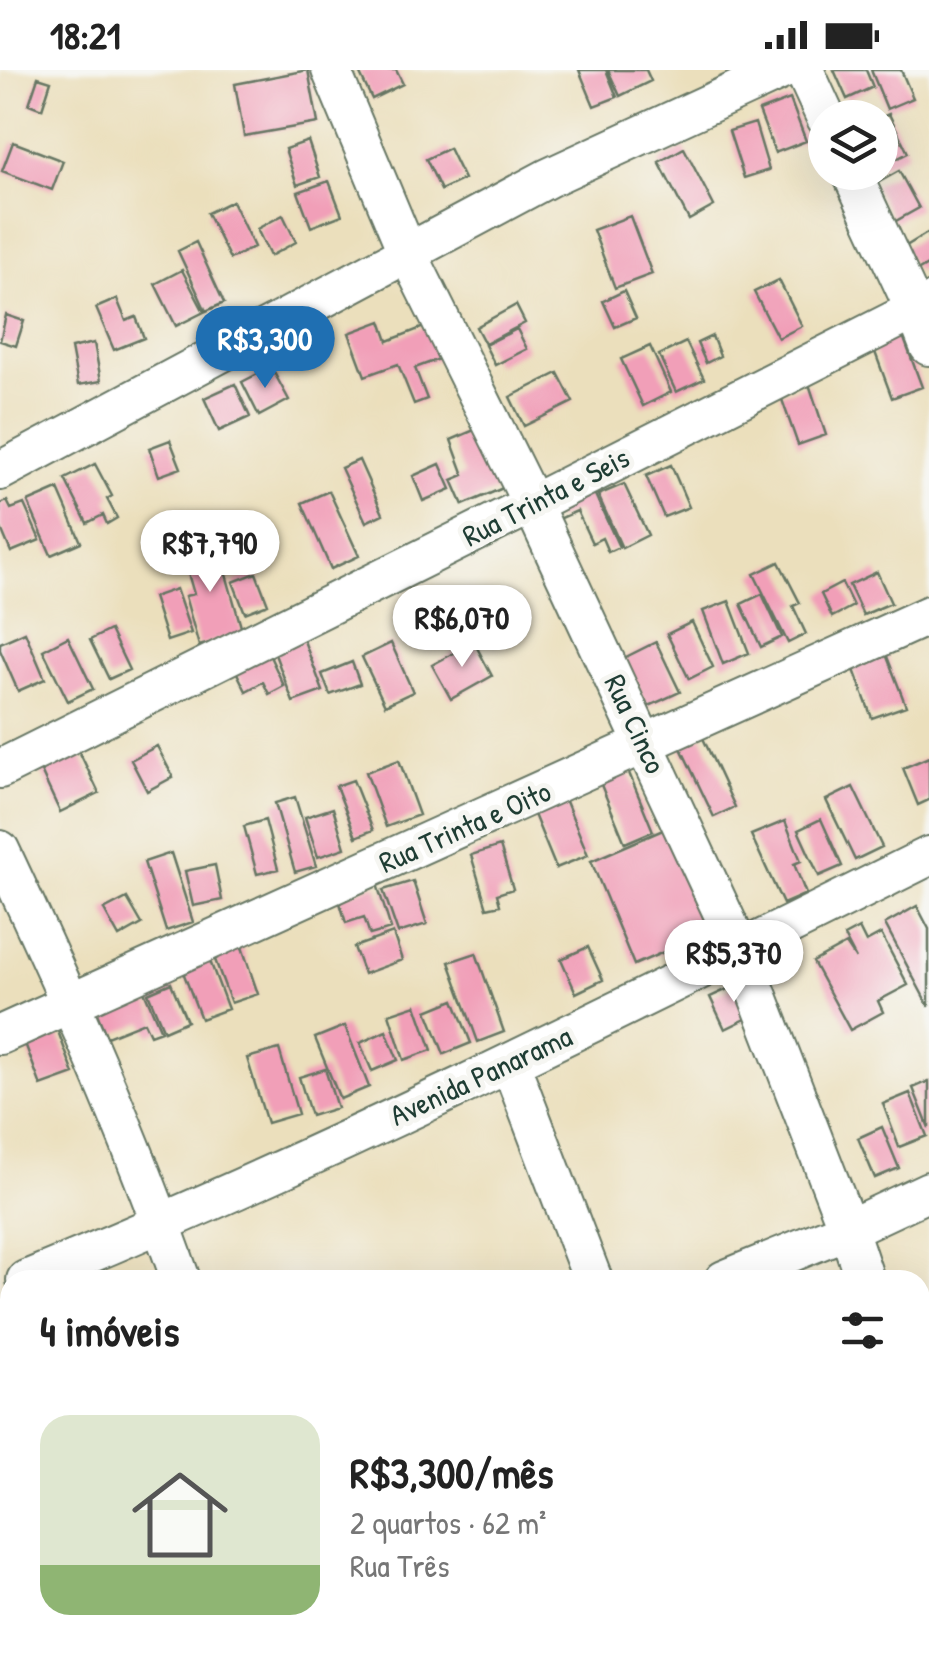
<!DOCTYPE html>
<html lang="pt">
<head>
<meta charset="utf-8">
<style>
  body { margin:0; font-family:"Patrick Hand",sans-serif; background:#f2f2f2; color:#222; height:100vh; display:flex; flex-direction:column; font-size:38px; white-space:nowrap }
  * { box-sizing:border-box; margin:0 }
  p { font-size:32px; color:#767676 }
  .icon { flex:none; width:55px; height:55px; fill:none; stroke:currentColor; stroke-width:2; stroke-linecap:round; stroke-linejoin:round }
  .map { position:relative; flex:1; overflow:hidden }
  .drawer { position:absolute; left:0px; top:1200px; width:930px; height:392px; display:flex; flex-direction:column; background:#fff; border-radius:30px 30px 0 0; box-shadow:0 10px 40px #0002 }
  .drawer>* { flex:none }
  .controls { position:absolute; left:808px; top:30px; display:grid; gap:20px }
  .controls a { display:grid; place-items:center; width:90px; height:90px; border-radius:50%; background:#fff; box-shadow:0 10px 40px #0002; font-size:50px }
  .price { position:absolute; translate:-50% -85px; padding:0 22px; border-radius:35px; background:#fff; color:#222; font-size:32px; line-height:65px; filter:drop-shadow(0 2px 5px #0008) }
  .price::after { content:''; position:absolute; left:50%; top:60px; width:30px; height:22px; margin-left:-15px; background:inherit; clip-path:polygon(0 0,100% 0,50% 100%) }
  .price.on { background:#1f6fb2; color:#fff }
  ul { padding:0; list-style:none }
  li { display:flex; align-items:center; gap:30px; height:250px; padding:0 40px }
  li+li { border-top:2px solid #e0e0e0 }
  li span { display:grid; place-items:center; flex:none; width:280px; height:200px; border-radius:30px; color:#555 }
  li>.icon { margin-inline-start:auto }
  span .icon { width:120px; height:120px; fill:#fffc; stroke-width:1 }
  li b { font-size:42px }
  h2 { display:flex; justify-content:space-between; align-items:center; height:120px; padding:0 40px; font-size:42px }
  .status { display:flex; justify-content:space-between; align-items:center; height:70px; padding:0 50px; background:#fff; direction:ltr }
  .status svg { height:28px; fill:currentColor }
  .map>svg:first-child { display:block }
</style>
</head>
<body>
<div class="status"><b>18:21</b><svg viewBox="0 0 49 12"><path d="M0 12V9h3v3zM5 12V6h3v6zM10 12V3h3v9zM15 12V0h3v12zM26 1h20v11H26zM47 4h2v5h-2z"/></svg></div>
<div class="map">
<svg width="929" height="1592" viewBox="0 0 929 1592">
  <rect width="100%" height="100%" fill="#f6f6f2"/>
  <filter id="ink" filterUnits="userSpaceOnUse"><feTurbulence type="fractalNoise" baseFrequency=".01" numOctaves="2"/><feDisplacementMap in="SourceGraphic" scale="20" xChannelSelector="R" yChannelSelector="G"/><feConvolveMatrix kernelMatrix="1 2 1 2 8 2 1 2 1" color-interpolation-filters="sRGB"/></filter>
  <filter id="wash" filterUnits="userSpaceOnUse"><feTurbulence type="fractalNoise" baseFrequency=".0048" numOctaves="4" result="noise"/><feDisplacementMap in="SourceGraphic" scale="40" xChannelSelector="R" yChannelSelector="G"/><feGaussianBlur stdDeviation="2.25" result="paint"/><feColorMatrix in="noise" values="0 0 0 0 0 0 0 0 0 0 0 0 0 0 0 0 0 1.4 0 .05"/><feComposite in="paint" operator="in"/></filter>
  <g filter="url(#wash)">
    <rect width="100%" height="100%" fill="#ebdfbc"/>
    <g id="blocks">
      <path fill="#f19fb8" d="M 308,0 L 318,53 L 244,66 L 235,14 Z
        M 358,0 L 396,0 L 403,14 L 372,29 Z
        M 579,0 L 606,0 L 617,27 L 594,36 Z
        M 608,0 L 646,0 L 651,11 L 620,26 Z
        M 834,0 L 866,0 L 873,17 L 847,29 Z
        M 871,0 L 901,0 L 913,28 L 887,39 Z
        M 38,7 L 51,11 L 42,39 L 29,34 Z
        M 790,29 L 806,71 L 775,83 L 759,41 Z
        M 889,44 L 908,83 L 880,97 L 880,48 Z
        M 755,53 L 769,100 L 744,108 L 729,61 Z
        M 308,71 L 320,107 L 297,115 L 285,79 Z
        M 13,72 L 63,91 L 52,120 L 2,101 Z
        M 449,78 L 464,109 L 441,120 L 426,89 Z
        M 684,78 L 714,136 L 689,150 L 659,92 Z
        M 899,101 L 919,138 L 894,152 L 874,115 Z
        M 329,111 L 342,145 L 311,157 L 298,122 Z
        M 232,131 L 254,177 L 230,189 L 207,143 Z
        M 283,145 L 296,172 L 270,186 L 257,159 Z
        M 630,146 L 652,204 L 615,218 L 593,160 Z
        M 929,162 L 929,194 L 917,201 L 903,178 Z
        M 196,172 L 224,233 L 206,241 L 178,181 Z
        M 182,200 L 204,242 L 176,256 L 155,214 Z
        M 779,210 L 802,256 L 778,268 L 754,222 Z
        M 624,221 L 636,248 L 615,257 L 603,231 Z
        M 117,229 L 126,251 L 136,247 L 144,268 L 114,280 L 96,238 Z
        M 516,235 L 525,253 L 485,274 L 476,257 Z
        M 6,245 L 24,251 L 16,276 L 0,271 Z
        M 381,251 L 388,271 L 429,255 L 442,288 L 415,298 L 427,329 L 414,334 L 398,294 L 365,306 L 349,263 Z
        M 517,259 L 527,279 L 495,295 L 485,275 Z
        M 902,263 L 922,317 L 892,328 L 872,274 Z
        M 712,266 L 720,286 L 706,293 L 697,273 Z
        M 686,272 L 704,309 L 676,322 L 659,285 Z
        M 94,273 L 101,311 L 78,315 L 71,278 Z
        M 650,276 L 671,322 L 643,336 L 621,289 Z
        M 271,297 L 289,330 L 259,346 L 242,312 Z
        M 558,303 L 573,332 L 524,356 L 510,327 Z
        M 235,314 L 250,347 L 219,361 L 204,328 Z
        M 809,314 L 826,365 L 798,375 L 780,324 Z
        M 479,358 L 503,418 L 463,435 L 452,410 L 464,405 L 451,370 Z
        M 170,370 L 181,398 L 159,406 L 149,378 Z
        M 359,390 L 383,444 L 366,452 L 341,398 Z
        M 95,394 L 112,426 L 107,429 L 117,448 L 107,454 L 103,445 L 87,453 L 65,409 Z
        M 440,394 L 451,419 L 423,431 L 413,406 Z
        M 671,395 L 689,437 L 664,447 L 646,406 Z
        M 624,414 L 648,465 L 622,478 L 598,425 Z
        M 591,416 L 619,477 L 608,482 L 602,468 L 592,473 L 577,441 L 557,450 L 549,435 Z
        M 58,419 L 81,472 L 51,485 L 28,432 Z
        M 329,421 L 359,486 L 331,499 L 302,433 Z
        M 7,431 L 11,439 L 24,434 L 40,470 L 11,482 L 0,456 L 0,434 Z
        M 216,469 L 243,564 L 199,576 L 185,526 L 194,524 L 181,479 Z
        M 779,492 L 800,533 L 793,536 L 806,564 L 788,573 L 754,504 Z
        M 877,502 L 891,533 L 863,545 L 849,515 Z
        M 256,503 L 268,534 L 245,543 L 233,512 Z
        M 842,513 L 853,536 L 832,547 L 821,524 Z
        M 176,519 L 191,563 L 167,571 L 153,527 Z
        M 762,524 L 782,567 L 761,577 L 741,534 Z
        M 729,531 L 749,583 L 723,594 L 703,541 Z
        M 692,552 L 713,597 L 689,609 L 667,564 Z
        M 110,560 L 129,600 L 109,609 L 90,570 Z
        M 25,562 L 45,609 L 18,621 L 0,580 L 0,573 Z
        M 68,567 L 93,619 L 68,631 L 43,580 Z
        M 303,568 L 323,621 L 293,632 L 273,579 Z
        M 474,572 L 492,606 L 451,629 L 432,595 Z
        M 656,572 L 680,622 L 647,637 L 624,588 Z
        M 391,573 L 413,622 L 385,635 L 362,587 Z
        M 268,582 L 284,616 L 269,624 L 263,612 L 246,621 L 235,599 Z
        M 886,584 L 906,636 L 872,648 L 853,597 Z
        M 352,592 L 360,614 L 330,625 L 322,604 Z
        M 702,666 L 735,737 L 714,747 L 680,676 Z
        M 157,676 L 173,707 L 147,721 L 131,690 Z
        M 78,679 L 99,723 L 60,742 L 39,697 Z
        M 929,687 L 929,730 L 918,735 L 903,698 Z
        M 399,690 L 419,745 L 386,757 L 366,702 Z
        M 627,698 L 653,761 L 625,773 L 599,710 Z
        M 353,710 L 373,760 L 356,767 L 336,716 Z
        M 853,717 L 882,777 L 855,790 L 826,730 Z
        M 295,727 L 316,796 L 295,802 L 275,733 Z
        M 565,729 L 588,785 L 556,798 L 533,742 Z
        M 333,738 L 345,778 L 318,787 L 305,747 Z
        M 821,749 L 842,796 L 819,806 L 798,760 Z
        M 265,750 L 278,799 L 257,804 L 244,756 Z
        M 785,751 L 801,791 L 794,794 L 806,824 L 783,834 L 751,765 Z
        M 670,757 L 714,860 L 634,895 L 591,791 Z
        M 500,776 L 513,819 L 497,824 L 500,835 L 487,838 L 471,785 Z
        M 171,783 L 193,852 L 166,861 L 144,792 Z
        M 215,795 L 222,830 L 193,836 L 185,801 Z
        M 413,811 L 427,854 L 398,863 L 383,820 Z
        M 377,814 L 391,859 L 370,865 L 364,847 L 346,853 L 338,826 Z
        M 127,828 L 142,854 L 119,867 L 104,840 Z
        M 917,836 L 929,859 L 929,937 L 885,854 Z
        M 859,858 L 866,872 L 881,864 L 908,915 L 878,931 L 883,942 L 850,960 L 813,892 L 846,874 L 856,889 L 844,866 Z
        M 393,863 L 402,890 L 364,904 L 354,877 Z
        M 242,877 L 258,924 L 231,933 L 214,887 Z
        M 588,877 L 603,910 L 576,923 L 561,889 Z
        M 207,883 L 228,939 L 201,949 L 180,894 Z
        M 476,883 L 504,962 L 478,972 L 449,892 Z
        M 743,912 L 758,943 L 725,959 L 710,927 Z
        M 171,913 L 187,951 L 164,961 L 148,923 Z
        M 141,914 L 161,961 L 150,965 L 144,952 L 107,967 L 93,934 Z
        M 454,930 L 471,973 L 444,984 L 427,941 Z
        M 416,935 L 432,980 L 404,990 L 389,944 Z
        M 56,956 L 74,1004 L 41,1016 L 23,968 Z
        M 345,956 L 369,1017 L 340,1029 L 315,968 Z
        M 386,961 L 398,990 L 372,1001 L 360,973 Z
        M 279,979 L 298,1044 L 267,1053 L 247,988 Z
        M 325,999 L 337,1038 L 311,1046 L 299,1007 Z
        M 929,1011 L 929,1058 L 913,1018 Z
        M 910,1023 L 927,1066 L 899,1077 L 883,1034 Z
        M 882,1057 L 899,1098 L 875,1108 L 858,1068 Z"/>
    </g>
  </g>
  <g filter="url(#ink)">
    <use href="#blocks" fill-opacity="0" stroke="#667664" stroke-width="2.5"/>
    <g fill="none" stroke-linecap="round" stroke-linejoin="round">
      <defs>
        <path id="minor" d="M 331,0 L 408,184 L 532,434 L 740,880 L 848,1159 L 865,1210
          M 804,0 L 826,48
          M 851,102 L 915,240 L 929,276
          M 0,401 L 548,108 L 782,0
          M 0,699 L 532,434 L 929,233
          M 0,780 C 66,921 130,1063 181,1210
          M 0,965 L 929,545
          M 510,993 L 593,1210
          M 26,1210 C 334,1084 632,934 929,786
          M 724,1210 L 848,1159 L 929,1121
          M 920,1375 L 929,1398
          M 0,1494 L 10,1494
          M 496,1582 L 499,1592
          M 721,1582 L 724,1592
          M 247,1592 L 247,1582"/>
      </defs>
      <use href="#minor" stroke="#667664" stroke-width="42"/>
      <use href="#minor" stroke="#fff" stroke-width="38"/>
    </g>
  </g>
  <g text-anchor="middle" stroke-width="10" stroke-linejoin="round" paint-order="stroke">
    <g font-size="30" fill="#1f3d34" stroke="#f6f6f2">
      <text transform="translate(546 427) rotate(-27)" y="10">Rua Trinta e Seis</text>
      <text transform="translate(635 654) rotate(65)" y="10">Rua Cinco</text>
      <text transform="translate(465 757) rotate(-24)" y="10">Rua Trinta e Oito</text>
      <text transform="translate(481 1006) rotate(-25)" y="10">Avenida Panarama</text>
    </g>
  </g>
</svg>
<div class="controls">
<a><svg class="icon" aria-label="layers" viewBox="0 0 24 24"><path d="M12 4l9 5-9 5-9-5zM3 14l9 5 9-5"/></svg></a>
</div>
<b class="price on" style="left:265px;top:321px">R$3,300</b>
<b class="price" style="left:210px;top:525px">R$7,790</b>
<b class="price" style="left:462px;top:600px">R$6,070</b>
<b class="price" style="left:734px;top:935px">R$5,370</b>
<section class="drawer">
<h2>4 imóveis<svg class="icon" aria-label="filters" viewBox="0 0 24 24"><path d="M4 7h16M4 17h16"/><circle cx="9" cy="7" r="2"/><circle cx="15" cy="17" r="2"/></svg></h2>
<ul>
<li><span style="background:linear-gradient(#dfe7d0 75%,#8fb573 0)"><svg class="icon" aria-label="home" viewBox="0 0 24 24"><path d="M3 11l9-7 9 7M6 9v11h12V9"/></svg></span><div><b>R$3,300/mês</b><p>2 quartos · 62 m²</p><p>Rua Três</p></div></li>
</ul>
</section>
</div>
</body>
</html>
